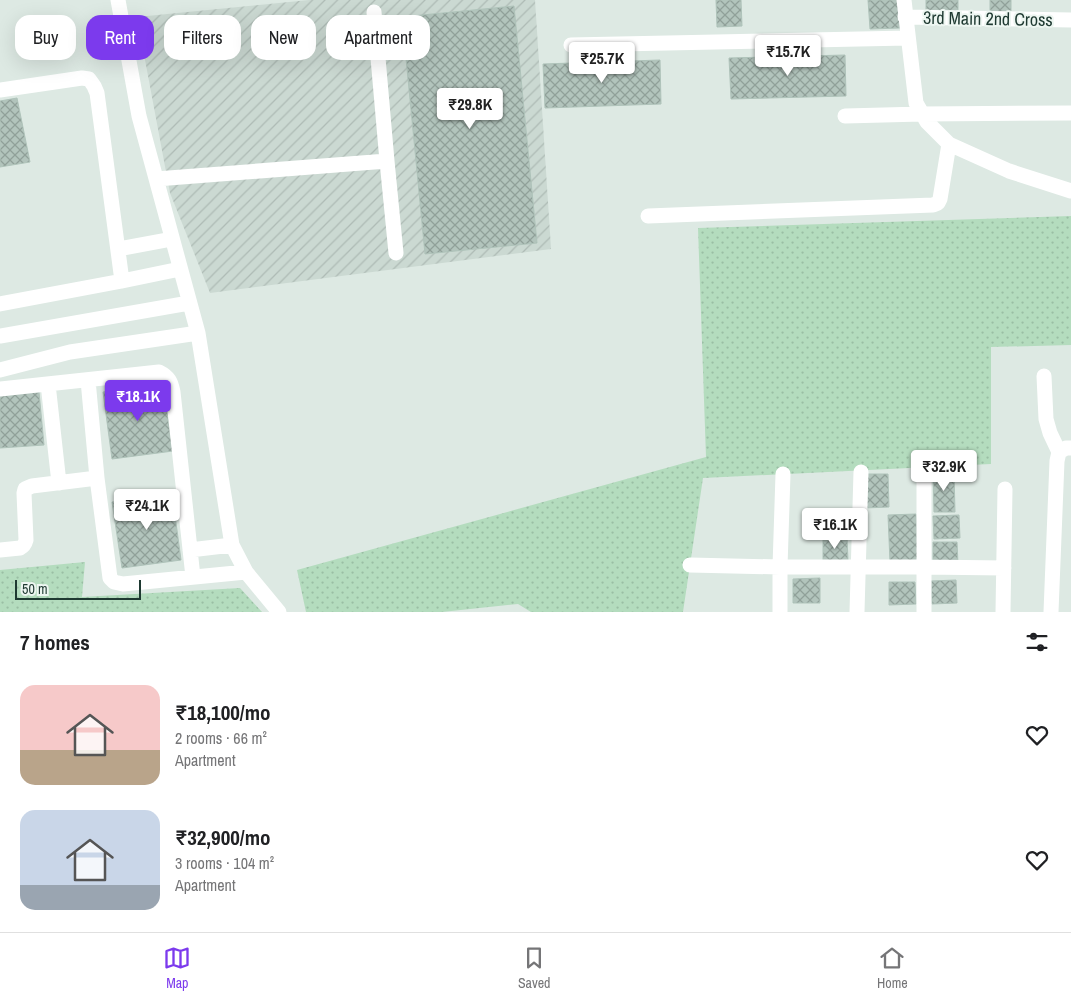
<!DOCTYPE html>
<html lang="en">
<head>
<meta charset="utf-8">
<style>
  body { margin:0; font-family:"Archivo Narrow",sans-serif; background:#f6f6f6; color:#202124; height:100vh; display:flex; flex-direction:column; font-size:19px; white-space:nowrap }
  * { box-sizing:border-box; margin:0 }
  p { font-size:16px; color:#757577 }
  .icon { flex:none; width:28px; height:28px; fill:none; stroke:currentColor; stroke-width:2; stroke-linecap:round; stroke-linejoin:round }
  .map { position:relative; height:612px; overflow:hidden }
  .panel { display:flex; flex-direction:column; background:#fff; flex:1 }
  .panel>* { flex:none }
  .banner { position:absolute; left:15px; top:15px; width:500px; height:45px; display:flex; gap:10px }
  .scale { position:absolute; left:15px; bottom:12px; width:126px; box-sizing:border-box; padding-left:5px; border:2px solid #1e3931; border-top:0; font-size:14px; line-height:18px; white-space:nowrap; color:#1e3931; -webkit-text-stroke:4px #edf6f1; paint-order:stroke }
  .price { position:absolute; translate:-50% -42px; padding:0 11px; border-radius:5px; background:#fff; color:#222; font-size:16px; line-height:32px; filter:drop-shadow(0 1px 2px #0008) }
  .price::after { content:''; position:absolute; left:50%; top:30px; width:15px; height:11px; margin-left:-8px; background:inherit; clip-path:polygon(0 0,100% 0,50% 100%) }
  .price.selected { background:#7c3aed; color:#fff }
  ul { padding:0; list-style:none }
  li { display:flex; align-items:center; gap:15px; height:125px; padding:0 20px }
  li span { display:grid; place-items:center; flex:none; width:140px; height:100px; border-radius:15px; color:#555 }
  li>.icon { margin-inline-start:auto }
  span .icon { width:60px; height:60px; fill:#fffc; stroke-width:1 }
  li b { font-size:21px }
  h2 { display:flex; justify-content:space-between; align-items:center; height:60px; padding:0 20px; font-size:21px }
  .pill { padding:0 18px; border-radius:15px; background:#fff; box-shadow:0 5px 20px #0002; font-size:18px; line-height:45px }
  .pill.selected { background:#7c3aed; color:#fff }
  .dock { display:flex; justify-content:space-around; align-items:center; height:70px; border-top:1px solid #e0e0e0; background:#fff; font-size:14px; color:#757577 }
  .dock a { display:grid; justify-items:center; gap:2px }
  .dock .selected { color:#7c3aed }
  .map>svg:first-child { display:block }
</style>
</head>
<body>
<div class="map">
<svg width="1071" height="612" viewBox="0 0 1071 612">
  <defs>
    <pattern id="industrial-furrows" width="10" height="10" patternUnits="userSpaceOnUse" patternTransform="scale(1.25)"><rect width="10" height="10" fill="#cbd9d2"/><path d="M-1 1l2-2M0 10L10 0M9 11l2-2" fill="none" stroke="#aebbb5"/></pattern>
    <pattern id="grass-dots" width="8" height="8" patternUnits="userSpaceOnUse" patternTransform="scale(1.25)"><rect width="8" height="8" fill="#b4dcbe"/><path d="M2 2h.1M6 6h.1" fill="none" stroke="#9abea4" stroke-width="1.8" stroke-linecap="round"/></pattern>
    <pattern id="building-cross-hatch" width="8" height="8" patternUnits="userSpaceOnUse" patternTransform="scale(1.25)"><rect width="8" height="8" fill="#b2c4bc"/><path d="M0 0l8 8M0 8l8-8" fill="none" stroke="#90a099"/></pattern>
  </defs>
  <rect width="100%" height="100%" fill="#dde9e3"/>
  <path fill="url(#industrial-furrows)" d="M 309,0 L 535,0 L 551,249 L 210,293 L 170,193 L 137,17 Z"/>
  <path fill="url(#grass-dots)" d="M 1071,216 L 1071,345 L 991,347 L 991,464 L 703,478 L 683,612 L 531,612 L 518,604 L 442,612 L 306,612 L 297,570 L 706,457 L 698,228 Z
    M 85,562 L 82,597 L 240,588 L 262,612 L 0,612 L 0,570 Z"/>
  <path fill="url(#building-cross-hatch)" stroke="#afc3ba" d="M 716,0 L 741,0 L 742,26 L 717,27 Z
    M 868,0 L 899,0 L 900,28 L 870,29 Z
    M 926,0 L 958,0 L 958,12 L 926,12 Z
    M 990,0 L 1011,0 L 1011,11 L 990,12 Z
    M 514,6 L 537,243 L 425,254 L 402,17 Z
    M 845,55 L 846,96 L 731,99 L 729,58 Z
    M 660,60 L 661,104 L 545,108 L 543,64 Z
    M 17,98 L 30,162 L 0,167 L 0,101 Z
    M 163,384 L 173,451 L 112,459 L 103,392 Z
    M 39,392 L 44,445 L 0,448 L 0,396 Z
    M 954,472 L 955,512 L 934,512 L 933,473 Z
    M 863,474 L 888,474 L 889,507 L 864,508 Z
    M 172,493 L 181,560 L 122,568 L 112,502 Z
    M 916,514 L 918,561 L 890,562 L 888,515 Z
    M 959,515 L 960,538 L 934,539 L 933,516 Z
    M 847,537 L 848,561 L 823,562 L 823,538 Z
    M 933,542 L 957,542 L 958,564 L 933,564 Z
    M 820,578 L 820,603 L 793,603 L 793,579 Z
    M 956,580 L 957,603 L 932,604 L 931,581 Z
    M 889,582 L 915,582 L 916,604 L 889,605 Z"/>
  <g fill="none" stroke-linecap="round" stroke-linejoin="round">
    <path stroke="#fff" stroke-width="15" d="M 118,0 L 139,116 L 198,333 L 232,545 L 246,572 L 279,612
      M 904,0 L 916,103 L 927,122 L 949,144 L 1009,171 L 1071,191
      M 374,12 L 387,161 L 396,253
      M 905,17 L 1071,20
      M 571,45 L 908,38
      M 0,90 L 82,78 L 89,79 L 94,86 L 97,93 L 122,281 L 0,304
      M 845,116 L 922,114 L 1071,113
      M 156,179 L 387,161
      M 648,216 L 933,205 L 938,203 L 940,199 L 949,144
      M 118,249 L 172,239
      M 122,281 L 180,269
      M 0,336 L 189,303
      M 0,370 L 70,352 L 198,333
      M 1044,376 L 1046,419 L 1050,433 L 1059,452
      M 88,380 L 97,478
      M 48,384 L 59,483
      M 0,389 L 159,372 C 169,377 171,382 173,392 L 193,577
      M 924,472 L 924,612
      M 0,550 L 20,548 C 24,546 25,544 26,540 L 24,493 L 25,489 L 32,486 L 97,478 L 110,578 L 114,582 L 123,584 L 246,572
      M 190,550 L 232,545
      M 690,565 L 780,567 L 783,474
      M 780,612 L 780,567 L 924,567 L 1004,568
      M 857,612 L 861,472
      M 1003,612 L 1005,489
      M 1051,612 L 1057,461 L 1059,452 L 1066,448 L 1071,448"/>
  </g>
  <g text-anchor="middle" stroke-width="4" stroke-linejoin="round" paint-order="stroke">
    <g font-size="18" fill="#1e3931" stroke="#edf6f1">
      <text transform="translate(988 19) rotate(1)" y="6">3rd Main 2nd Cross</text>
    </g>
  </g>
</svg>
<div class="scale">50 m</div>
<b class="price" style="left:788px;top:77px">₹15.7K</b>
<b class="price" style="left:602px;top:84px">₹25.7K</b>
<b class="price" style="left:470px;top:130px">₹29.8K</b>
<b class="price selected" style="left:138px;top:422px">₹18.1K</b>
<b class="price" style="left:944px;top:492px">₹32.9K</b>
<b class="price" style="left:147px;top:531px">₹24.1K</b>
<b class="price" style="left:835px;top:550px">₹16.1K</b>
<div class="banner">
<a class="pill">Buy</a>
<a class="pill selected">Rent</a>
<a class="pill">Filters</a>
<a class="pill">New</a>
<a class="pill">Apartment</a>
</div>
</div>
<section class="panel">
<h2>7 homes<svg class="icon" aria-label="filters" viewBox="0 0 24 24"><path d="M4 7h16M4 17h16"/><circle cx="9" cy="7" r="2"/><circle cx="15" cy="17" r="2"/></svg></h2>
<ul>
<li><span style="background:linear-gradient(#f6c9c9 65%,#b9a48a 0)"><svg class="icon" aria-label="home" viewBox="0 0 24 24"><path d="M3 11l9-7 9 7M6 9v11h12V9"/></svg></span><div><b>₹18,100/mo</b><p>2 rooms · 66 m²</p><p>Apartment</p></div><svg class="icon" aria-label="heart" viewBox="0 0 24 24"><path d="M12 20l-8-8c-3-5 5-10 8-4 3-6 11-1 8 4z"/></svg></li>
<li><span style="background:linear-gradient(#c9d6e8 75%,#9aa5b1 0)"><svg class="icon" aria-label="home" viewBox="0 0 24 24"><path d="M3 11l9-7 9 7M6 9v11h12V9"/></svg></span><div><b>₹32,900/mo</b><p>3 rooms · 104 m²</p><p>Apartment</p></div><svg class="icon" aria-label="heart" viewBox="0 0 24 24"><path d="M12 20l-8-8c-3-5 5-10 8-4 3-6 11-1 8 4z"/></svg></li>
</ul>
</section>
<nav class="dock">
<a class="selected"><svg class="icon" aria-label="map" viewBox="0 0 24 24"><path d="M3 6l6-2 6 2 6-2v14l-6 2-6-2-6 2zM9 4v14M15 6v14"/></svg>Map</a>
<a><svg class="icon" aria-label="saved" viewBox="0 0 24 24"><path d="M7 4h10v16l-5-4-5 4z"/></svg>Saved</a>
<a><svg class="icon" aria-label="home" viewBox="0 0 24 24"><path d="M3 11l9-7 9 7M6 9v11h12V9"/></svg>Home</a>
</nav>
</body>
</html>
